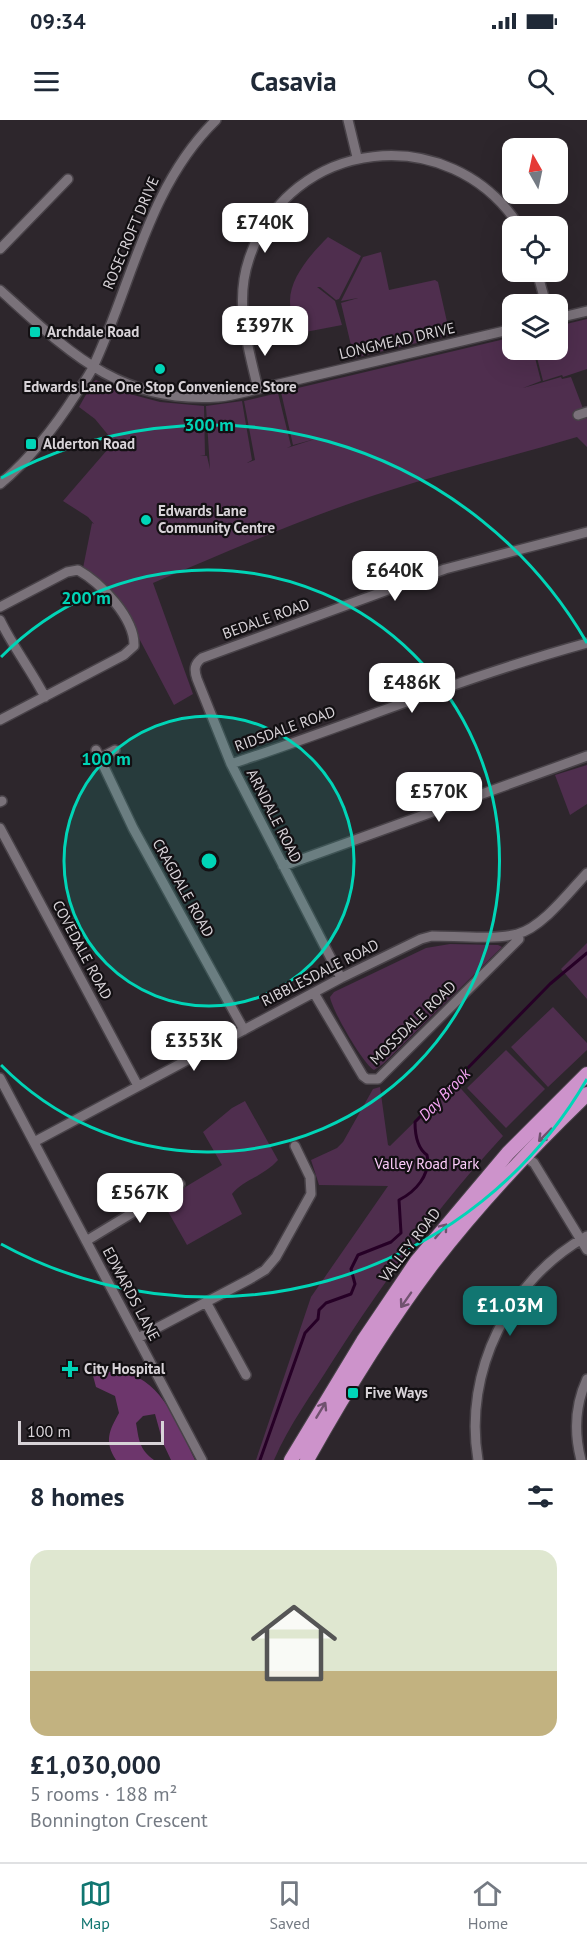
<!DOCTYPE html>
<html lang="en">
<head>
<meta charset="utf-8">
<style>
  body { margin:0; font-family:"PT Sans",sans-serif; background:#f2f2f3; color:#1f2937; height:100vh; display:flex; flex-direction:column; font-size:22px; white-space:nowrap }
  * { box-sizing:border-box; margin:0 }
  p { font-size:20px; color:#747a83 }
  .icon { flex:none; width:33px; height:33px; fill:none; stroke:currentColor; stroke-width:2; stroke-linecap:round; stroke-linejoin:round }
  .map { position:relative; height:1340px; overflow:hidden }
  .drawer { display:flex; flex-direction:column; background:#fff; flex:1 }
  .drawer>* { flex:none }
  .needle { width:39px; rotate:351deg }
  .fabs { position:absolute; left:502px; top:18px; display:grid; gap:12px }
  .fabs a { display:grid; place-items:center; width:66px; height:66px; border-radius:12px; background:#fff; box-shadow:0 6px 24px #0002; font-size:30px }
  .scale { position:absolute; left:18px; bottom:15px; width:146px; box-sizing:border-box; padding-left:6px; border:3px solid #d8d3d8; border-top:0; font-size:16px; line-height:21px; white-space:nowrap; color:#d8d3d8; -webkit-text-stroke:4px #131013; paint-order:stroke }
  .price { position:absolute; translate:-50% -51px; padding:0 14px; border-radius:12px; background:#fff; color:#222; font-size:20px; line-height:39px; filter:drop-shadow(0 2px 3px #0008) }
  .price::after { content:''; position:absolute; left:50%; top:36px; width:18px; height:14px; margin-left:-9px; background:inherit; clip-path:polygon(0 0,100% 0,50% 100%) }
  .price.on { background:#117671; color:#fff }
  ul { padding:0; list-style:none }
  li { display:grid; align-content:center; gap:12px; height:318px; padding:0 30px }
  li span { display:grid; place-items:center; height:186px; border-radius:18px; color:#555 }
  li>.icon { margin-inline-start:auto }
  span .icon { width:108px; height:108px; fill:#fffc; stroke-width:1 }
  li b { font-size:26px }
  h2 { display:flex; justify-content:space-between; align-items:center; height:72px; padding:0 30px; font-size:26px }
  .status { display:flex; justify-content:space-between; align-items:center; height:42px; padding:0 30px; background:#fff; direction:ltr }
  .status svg { height:16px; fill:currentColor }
  header { display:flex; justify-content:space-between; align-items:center; height:78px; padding:0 30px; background:#fff; font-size:27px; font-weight:800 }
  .dock { display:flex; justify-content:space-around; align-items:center; height:84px; border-top:2px solid #e0e1e3; background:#fff; font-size:16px; color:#747a83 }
  .dock a { display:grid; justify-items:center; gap:3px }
  .dock .on { color:#117671 }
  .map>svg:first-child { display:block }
</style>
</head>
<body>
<div class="status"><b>09:34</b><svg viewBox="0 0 49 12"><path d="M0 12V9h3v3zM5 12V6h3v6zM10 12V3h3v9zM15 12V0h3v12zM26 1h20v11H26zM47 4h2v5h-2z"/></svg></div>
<header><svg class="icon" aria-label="menu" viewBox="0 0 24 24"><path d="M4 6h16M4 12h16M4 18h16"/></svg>Casavia<svg class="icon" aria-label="search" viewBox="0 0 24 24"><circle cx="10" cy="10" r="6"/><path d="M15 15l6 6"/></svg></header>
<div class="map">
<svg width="587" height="1340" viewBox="0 0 587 1340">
  <rect width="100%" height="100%" fill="#2d262c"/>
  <path fill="#4f2e4e" d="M 328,117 L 361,136 L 339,179 L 336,180 L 320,167 L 317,167 L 335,181 L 342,205 L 295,214 C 294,204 290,192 290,181 C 290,157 312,133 328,117 Z
    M 381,132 L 389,170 L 435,160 L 438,162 L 450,215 L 354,238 L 341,183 L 358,178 L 341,181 L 363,137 Z
    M 587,199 L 587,249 L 563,257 L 562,255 L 543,261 L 535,230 L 558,230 L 558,206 Z
    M 513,217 L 513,230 L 533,230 L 541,261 L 523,268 L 561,257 L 562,259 L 571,257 L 587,299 L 587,327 L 577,317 C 503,339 429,356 357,381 C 287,405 220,435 153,463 L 193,574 L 174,585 L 120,482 L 83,448 L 92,403 L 94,404 L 88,397 L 63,381 L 114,322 L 95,299 L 79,287 L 93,262 L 96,260 L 126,273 L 160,282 L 204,286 L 205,335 L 200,335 L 207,336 L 210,349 L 206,286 L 242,281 L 252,340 L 247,343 L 255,340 L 244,281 L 278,273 L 291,326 L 287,328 L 315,319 L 293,325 L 281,272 Z
    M 587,645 L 587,684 L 570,695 L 555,655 Z
    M 587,823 L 587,879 L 561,849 Z
    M 450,824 L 498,825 L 502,827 L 383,944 L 374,950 C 363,944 332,890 330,877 L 334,872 L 426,828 Z
    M 553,887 L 587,923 L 587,930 L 548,967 L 511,927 Z
    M 506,930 L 545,969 L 506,1008 L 467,968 Z
    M 455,962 L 503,1016 C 439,1085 383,1162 332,1242 C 312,1274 289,1305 274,1340 L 256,1340 L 311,1177 L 388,1066 L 319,1065 L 311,1040 L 337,1028 L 343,1022 L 373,969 L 380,967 L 388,1025 L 390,1026 Z
    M 245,981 L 278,1040 C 264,1056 243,1060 232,1074 L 242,1094 L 187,1125 L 162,1081 L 222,1045 L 203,1012 L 232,988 Z"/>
  <path fill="#6d366c" d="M 92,1252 C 104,1253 122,1250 133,1255 C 166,1269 181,1311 195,1340 L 171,1340 L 163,1323 L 155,1294 L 143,1296 L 136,1303 C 139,1320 139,1329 154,1340 L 116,1340 C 104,1321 109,1311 119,1293 L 115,1276 L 96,1267 Z"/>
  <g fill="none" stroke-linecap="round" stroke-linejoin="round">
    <path stroke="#260026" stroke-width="3" d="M 260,1340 L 305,1213 L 318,1199 L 319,1190 L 326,1183 L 351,1174 L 355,1164 L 351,1149 L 358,1135 L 391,1122 L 401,1113 L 399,1080 C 415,1072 431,1055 427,1035 C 417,1028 415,1014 415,1002 L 550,864 L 587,833"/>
    <defs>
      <path id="minor" d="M 348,0 L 357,37
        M 0,129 L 68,59
        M 537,152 L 546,184
        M 0,170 C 68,231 119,284 218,277 C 231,276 245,272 258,269 L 513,209
        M 558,198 L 587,191
        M 258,269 C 248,226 234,183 249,139 C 289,16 451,0 519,106
        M 578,295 L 587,292
        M 0,364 C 31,338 55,307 76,274 C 82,265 89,256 93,247 C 132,164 148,66 216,0
        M 0,487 L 67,452 L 78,450 C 101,463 135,498 134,526 L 124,535 L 0,600
        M 0,500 C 13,527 31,550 45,577
        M 96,630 L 133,708 L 244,910
        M 100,638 L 115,630
        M 231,644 C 350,605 466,556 587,523
        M 0,682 L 2,681
        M 0,708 L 138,966
        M 283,746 L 587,636
        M 341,858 L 231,644 L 197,559 C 194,550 194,544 202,538 L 445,449 L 587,412
        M 314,873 L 363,956 L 367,959 L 378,959 L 519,819 L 518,814
        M 0,958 L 202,1340
        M 34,1022 L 341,858 L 421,819 L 432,816 C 456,816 494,820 517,814 C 542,808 570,771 587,753
        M 524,1036 L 534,1043 L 587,1130
        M 86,1121 L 180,1064
        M 206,1182 L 246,1255
        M 138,1218 L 250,1159 L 265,1150 L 276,1137 L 311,1074 L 310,1057 L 295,1026
        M 478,1340 C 463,1252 509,1159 587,1116
        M 581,1340 C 574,1313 575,1285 587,1259"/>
      <path id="highway" d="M 291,1340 L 363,1221 L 417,1141 L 508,1033 L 587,954
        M 307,1340 C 345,1272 386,1205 433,1143 C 480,1082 532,1027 587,974"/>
    </defs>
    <use href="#minor" stroke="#484248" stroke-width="12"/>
    <use href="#highway" stroke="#484248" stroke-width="16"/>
    <use href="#minor" stroke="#7a727a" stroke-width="9"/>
    <use href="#highway" stroke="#cd93cb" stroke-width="14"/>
  </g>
  <defs><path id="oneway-shaft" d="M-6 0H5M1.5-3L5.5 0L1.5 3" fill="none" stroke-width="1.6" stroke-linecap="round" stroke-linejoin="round" transform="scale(1.5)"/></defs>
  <g stroke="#70526f">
    <use href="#oneway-shaft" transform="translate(545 1015) rotate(135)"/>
    <use href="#oneway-shaft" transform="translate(441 1111) rotate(-51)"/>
    <use href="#oneway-shaft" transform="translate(406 1180) rotate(125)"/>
    <use href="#oneway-shaft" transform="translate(321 1290) rotate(-59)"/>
  </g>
  <circle cx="209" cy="741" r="145" fill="#00d5b7" fill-opacity=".12"/>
  <g fill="none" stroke="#00d5b7" stroke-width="3">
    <circle cx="209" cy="741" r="145"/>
    <path d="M1 537A291 291 0 1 1 1 945"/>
    <path d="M587 959A436 436 0 0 1 1 1124M1 358A436 436 0 0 1 587 523"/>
  </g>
  <g fill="#00d5b7" stroke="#131013" stroke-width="2">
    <rect x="29" y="206" width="12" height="12" rx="3"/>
    <circle cx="160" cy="249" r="6"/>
    <rect x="25" y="318" width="12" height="12" rx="3"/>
    <circle cx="146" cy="400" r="6"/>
    <path d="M67 1240h6v6h6v6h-6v6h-6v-6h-6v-6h6z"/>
    <rect x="347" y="1267" width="12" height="12" rx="3"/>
  </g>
  <g text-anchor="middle" stroke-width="4.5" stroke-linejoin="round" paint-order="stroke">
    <g font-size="15" fill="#d8d3d8" stroke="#131013">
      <text transform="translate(131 113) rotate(-67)" y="5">ROSECROFT DRIVE</text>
      <text transform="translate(397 221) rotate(-13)" y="5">LONGMEAD DRIVE</text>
      <text transform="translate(266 499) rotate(-20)" y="5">BEDALE ROAD</text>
      <text transform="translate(285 609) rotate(-20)" y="5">RIDSDALE ROAD</text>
      <text transform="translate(274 696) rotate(63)" y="5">ARNDALE ROAD</text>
      <text transform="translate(183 768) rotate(61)" y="5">CRAGDALE ROAD</text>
      <text transform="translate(82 830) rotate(62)" y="5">COVEDALE ROAD</text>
      <text transform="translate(320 853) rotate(-27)" y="5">RIBBLESDALE ROAD</text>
      <text transform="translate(413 903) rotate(-44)" y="5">MOSSDALE ROAD</text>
      <text transform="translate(410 1125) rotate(-52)" y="5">VALLEY ROAD</text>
      <text transform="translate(131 1174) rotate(62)" y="5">EDWARDS LANE</text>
    </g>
    <g font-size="15" font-weight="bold" fill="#d8d3d8" stroke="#131013" text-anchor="start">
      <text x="47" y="217">Archdale Road</text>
      <text x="160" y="272" text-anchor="middle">Edwards Lane One Stop Convenience Store</text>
      <text x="43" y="329">Alderton Road</text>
      <text x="158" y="396">Edwards Lane<tspan x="158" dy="17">Community Centre</tspan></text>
      <text x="84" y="1254">City Hospital</text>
      <text x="365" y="1278">Five Ways</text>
    </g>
    <g font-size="15" fill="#fecdfc" stroke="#131013">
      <text x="427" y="1049">Valley Road Park</text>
    </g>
    <g font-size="16" font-style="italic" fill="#f4a4f2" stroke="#131013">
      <text transform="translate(444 974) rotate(-46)" y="6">Day Brook</text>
    </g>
  </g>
  <circle cx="209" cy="741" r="9" fill="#00d5b7" stroke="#131013" stroke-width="3"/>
  <g font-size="18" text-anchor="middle" font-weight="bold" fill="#00d5b7" stroke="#131013" stroke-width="4.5" stroke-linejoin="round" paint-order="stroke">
    <text x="209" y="311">300 m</text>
    <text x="86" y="484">200 m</text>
    <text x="106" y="645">100 m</text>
  </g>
</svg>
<div class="fabs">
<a><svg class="needle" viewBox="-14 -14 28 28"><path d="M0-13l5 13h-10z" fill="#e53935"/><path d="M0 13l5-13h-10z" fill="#747a83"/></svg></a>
<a><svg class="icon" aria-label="locate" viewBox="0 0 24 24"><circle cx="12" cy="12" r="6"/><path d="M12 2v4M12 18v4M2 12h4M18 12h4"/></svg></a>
<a><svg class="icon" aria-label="layers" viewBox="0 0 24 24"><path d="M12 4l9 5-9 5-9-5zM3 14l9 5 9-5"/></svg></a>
</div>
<div class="scale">100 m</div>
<b class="price" style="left:265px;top:134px">£740K</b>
<b class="price" style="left:265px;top:237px">£397K</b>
<b class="price" style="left:395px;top:482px">£640K</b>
<b class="price" style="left:412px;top:594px">£486K</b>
<b class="price" style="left:439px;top:703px">£570K</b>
<b class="price" style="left:194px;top:952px">£353K</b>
<b class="price" style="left:140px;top:1104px">£567K</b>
<b class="price on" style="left:510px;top:1217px">£1.03M</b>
</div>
<section class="drawer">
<h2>8 homes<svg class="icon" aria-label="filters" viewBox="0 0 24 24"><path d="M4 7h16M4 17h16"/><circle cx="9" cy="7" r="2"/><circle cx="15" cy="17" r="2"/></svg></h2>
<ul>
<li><span style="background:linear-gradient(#dfe7d0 65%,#c2b280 0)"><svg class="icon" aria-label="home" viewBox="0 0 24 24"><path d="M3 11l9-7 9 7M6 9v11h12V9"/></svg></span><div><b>£1,030,000</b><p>5 rooms · 188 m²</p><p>Bonnington Crescent</p></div></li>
</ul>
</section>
<nav class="dock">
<a class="on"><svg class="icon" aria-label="map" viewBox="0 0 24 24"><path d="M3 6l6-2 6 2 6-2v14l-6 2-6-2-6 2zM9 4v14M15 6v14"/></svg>Map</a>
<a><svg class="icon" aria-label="saved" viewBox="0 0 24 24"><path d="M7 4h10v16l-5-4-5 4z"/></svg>Saved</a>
<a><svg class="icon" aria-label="home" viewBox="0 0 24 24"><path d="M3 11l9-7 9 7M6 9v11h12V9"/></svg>Home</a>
</nav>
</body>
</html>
